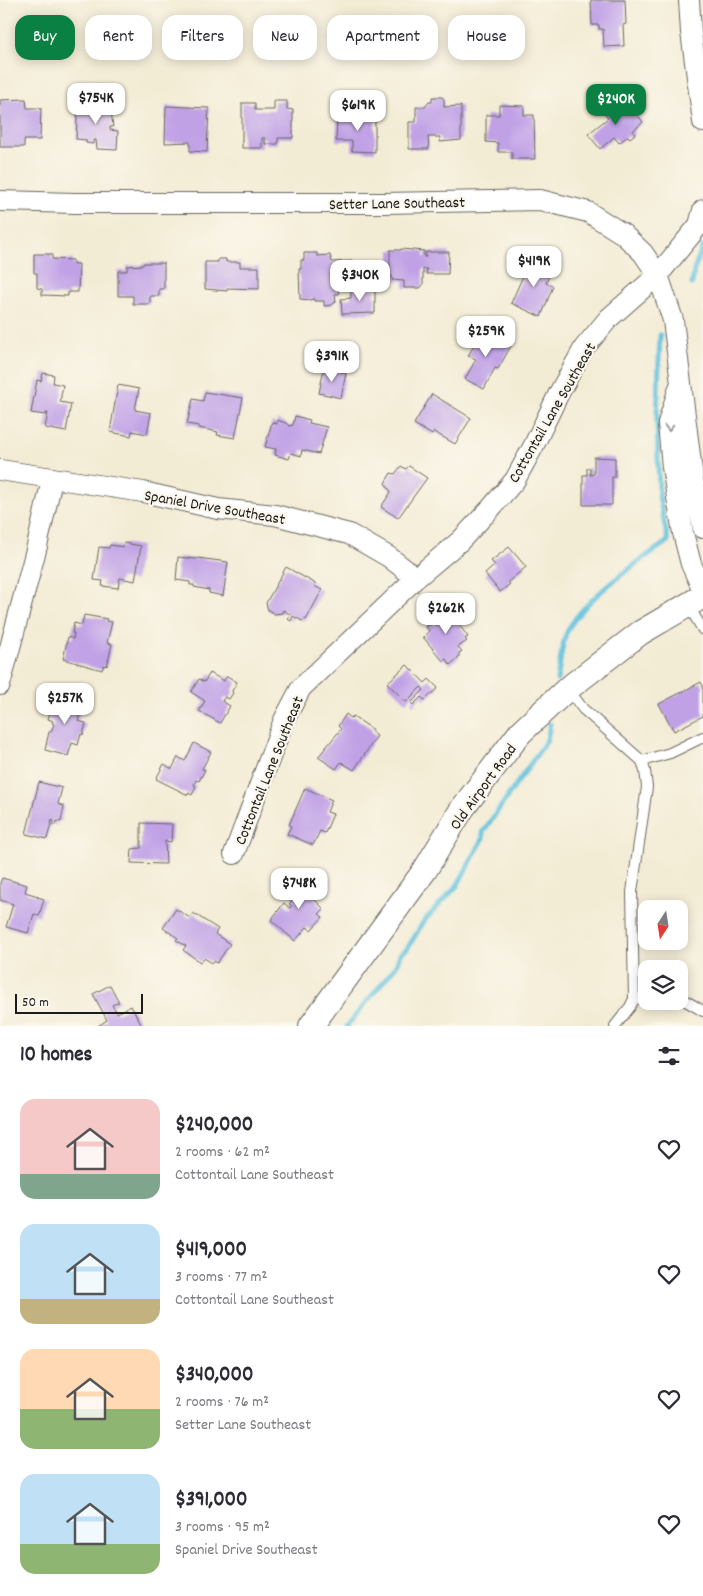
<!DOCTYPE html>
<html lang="en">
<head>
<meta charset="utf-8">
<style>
  body { margin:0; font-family:Dekko,sans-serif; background:#f7f7f7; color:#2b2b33; height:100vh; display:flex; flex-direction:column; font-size:19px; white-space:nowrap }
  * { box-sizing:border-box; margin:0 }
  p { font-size:16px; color:#7c7c81 }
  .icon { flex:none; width:28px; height:28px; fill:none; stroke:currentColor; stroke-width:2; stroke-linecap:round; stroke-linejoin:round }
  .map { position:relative; height:1026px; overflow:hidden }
  .panel { display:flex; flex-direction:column; background:#fff; flex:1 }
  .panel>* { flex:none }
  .guide { position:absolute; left:15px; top:15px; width:674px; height:45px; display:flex; gap:10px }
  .needle { width:32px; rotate:192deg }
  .fabs { position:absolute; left:638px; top:900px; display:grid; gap:10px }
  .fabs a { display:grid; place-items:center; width:50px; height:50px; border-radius:10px; background:#fff; box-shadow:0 2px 12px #0003; font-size:25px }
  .scale { position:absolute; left:15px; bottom:12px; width:128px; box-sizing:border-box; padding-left:5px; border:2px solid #1c1c1c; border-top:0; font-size:14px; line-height:18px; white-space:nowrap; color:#1c1c1c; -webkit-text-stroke:4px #fbf7ec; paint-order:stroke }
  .price { position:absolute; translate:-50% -42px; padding:0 11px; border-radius:10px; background:#fff; color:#222; font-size:16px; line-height:32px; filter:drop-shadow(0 1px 2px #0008) }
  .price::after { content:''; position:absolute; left:50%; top:30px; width:15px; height:11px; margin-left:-8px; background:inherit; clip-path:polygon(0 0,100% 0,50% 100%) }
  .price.on { background:#0b8043; color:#fff }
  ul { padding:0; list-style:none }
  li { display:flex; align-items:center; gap:15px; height:125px; padding:0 20px }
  li span { display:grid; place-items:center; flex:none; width:140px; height:100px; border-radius:15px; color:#555 }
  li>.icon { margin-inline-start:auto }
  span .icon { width:60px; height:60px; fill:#fffc; stroke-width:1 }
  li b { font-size:21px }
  h2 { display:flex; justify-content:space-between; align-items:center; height:60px; padding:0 20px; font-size:21px }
  .tag { padding:0 18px; border-radius:15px; background:#fff; box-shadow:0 2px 12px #0003; font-size:18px; line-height:45px }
  .tag.on { background:#0b8043; color:#fff }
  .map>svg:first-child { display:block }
</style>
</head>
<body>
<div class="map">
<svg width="703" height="1026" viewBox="0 0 703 1026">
  <rect width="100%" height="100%" fill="#fbf7ec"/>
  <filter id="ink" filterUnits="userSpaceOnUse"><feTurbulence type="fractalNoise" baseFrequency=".02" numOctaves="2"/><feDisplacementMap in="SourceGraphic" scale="10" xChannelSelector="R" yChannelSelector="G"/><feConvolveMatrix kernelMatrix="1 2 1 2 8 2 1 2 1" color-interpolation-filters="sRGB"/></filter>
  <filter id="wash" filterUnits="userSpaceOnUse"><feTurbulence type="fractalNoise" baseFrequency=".0096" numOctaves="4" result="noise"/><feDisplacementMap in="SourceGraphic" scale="20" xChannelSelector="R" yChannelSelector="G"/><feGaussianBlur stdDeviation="1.12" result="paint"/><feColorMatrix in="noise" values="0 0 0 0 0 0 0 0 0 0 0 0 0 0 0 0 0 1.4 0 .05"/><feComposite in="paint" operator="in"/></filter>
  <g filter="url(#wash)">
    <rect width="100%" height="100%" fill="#f3ecd5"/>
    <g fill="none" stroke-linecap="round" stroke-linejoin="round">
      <path stroke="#5fc1dd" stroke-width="5" d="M 692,284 L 694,270 L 703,246
        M 557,680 C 560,665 561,648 566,634 C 580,601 638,562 668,541 L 659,496 L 657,417 L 660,335
        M 347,1026 L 396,966 L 400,954 L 407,949 L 424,921 L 457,886 L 483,839 L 483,832 L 547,740 L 550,724"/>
    </g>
    <g id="blocks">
      <path fill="#c0a1e6" d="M 591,0 L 625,0 L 626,24 L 623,25 L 624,46 L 604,47 L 603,29 L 599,29 L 599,25 L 592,25 Z
        M 432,97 L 442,97 L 444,99 L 444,107 L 461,106 L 461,140 L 440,142 L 440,137 L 428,137 L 429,149 L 409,149 L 409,122 L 416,122 L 416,107 L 425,107 L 429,102 L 432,102 Z
        M 26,99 L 27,108 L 41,108 L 40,140 L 24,140 L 24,147 L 0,147 L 0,100 Z
        M 78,99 L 92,99 L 92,102 L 99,102 L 99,109 L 111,110 L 113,127 L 110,127 L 110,130 L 118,131 L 117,150 L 97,149 L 96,140 L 93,140 L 93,144 L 86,143 L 86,140 L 76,139 Z
        M 274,101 L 287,101 L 287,109 L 293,110 L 293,138 L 278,138 L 278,144 L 265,144 L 265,138 L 262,138 L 262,148 L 242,148 L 242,103 L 255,103 L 255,110 L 274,110 Z
        M 625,104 L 626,106 L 628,104 L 643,122 L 633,131 L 635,134 L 630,138 L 628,136 L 619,143 L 614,137 L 600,149 L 588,134 L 608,118 L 604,114 L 613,107 L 617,111 Z
        M 499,105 L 524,106 L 524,115 L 534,115 L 535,159 L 512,159 L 512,152 L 498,152 L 498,143 L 486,142 L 486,115 L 499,115 Z
        M 166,106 L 209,108 L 207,152 L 190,151 L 190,142 L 165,143 Z
        M 354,112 L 369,112 L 369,121 L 375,121 L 375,152 L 352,151 L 352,141 L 336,141 L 337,121 L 350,121 L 350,114 L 354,113 Z
        M 401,249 L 424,251 L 424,257 L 426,257 L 426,252 L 449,252 L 448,274 L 426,274 L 427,269 L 423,269 L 423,285 L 420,288 L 404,288 L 404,281 L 392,280 L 392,276 L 390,276 L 390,250 L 401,250 Z
        M 304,253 L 317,253 L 317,256 L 330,255 L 332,262 L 352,261 L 353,283 L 337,284 L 339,294 L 335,294 L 336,301 L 332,305 L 324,306 L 324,301 L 314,301 L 314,299 L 311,299 L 311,300 L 300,299 L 299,269 L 301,269 L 301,260 L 304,260 Z
        M 34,254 L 52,254 L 52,259 L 73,260 L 73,264 L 79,264 L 78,292 L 68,292 L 68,296 L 42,295 L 42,289 L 37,288 L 37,273 L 34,273 Z
        M 531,258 L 553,266 L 546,283 L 553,286 L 541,317 L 511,303 Z
        M 218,259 L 226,259 L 226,262 L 240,262 L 240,267 L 259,267 L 259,289 L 227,288 L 227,291 L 205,289 L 205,262 L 218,262 Z
        M 144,263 L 164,263 L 164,289 L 159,289 L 159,296 L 150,296 L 150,304 L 133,304 L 133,296 L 118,296 L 118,271 L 127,271 L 127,266 L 143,265 Z
        M 375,289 L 375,313 L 342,314 L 341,299 L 351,298 L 351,290 Z
        M 482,330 L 511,346 L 498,369 L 495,368 L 484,389 L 465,379 L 476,359 L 468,356 Z
        M 324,368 L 346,373 L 341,398 L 319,393 Z
        M 43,373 L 54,375 L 53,383 L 63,385 L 60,402 L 71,404 L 66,432 L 45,428 L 48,413 L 46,413 L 46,415 L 31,413 L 37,380 L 41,381 Z
        M 118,385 L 139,389 L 135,410 L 151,413 L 147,434 L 132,431 L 131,436 L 110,432 Z
        M 205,392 L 243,398 L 235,438 L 217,435 L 218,432 L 199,428 L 199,426 L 187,424 L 193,399 L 203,401 Z
        M 432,394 L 471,418 L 455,444 L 434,432 L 432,435 L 414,424 Z
        M 295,416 L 310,420 L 309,423 L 327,427 L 319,454 L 302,450 L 301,456 L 291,453 L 289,459 L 275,455 L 276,449 L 265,447 L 272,422 L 277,424 L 277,420 L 286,423 L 289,426 L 293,425 Z
        M 594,457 L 615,458 L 615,477 L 612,477 L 612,505 L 583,505 L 583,475 L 587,475 L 587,468 L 590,468 L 590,475 L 594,474 Z
        M 401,466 L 406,469 L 409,466 L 427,478 L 398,518 L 381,507 L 391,492 L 385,483 L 391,473 L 395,474 Z
        M 124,543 L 141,546 L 135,581 L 120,578 L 118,588 L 102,586 L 103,581 L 94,580 L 99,547 L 109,548 L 110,545 L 123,547 Z
        M 509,547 L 526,567 L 508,582 L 510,584 L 500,592 L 485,574 L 495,565 L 491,561 Z
        M 178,557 L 196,559 L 198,558 L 228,562 L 223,596 L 209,593 L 209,590 L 194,587 L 194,585 L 190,585 L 190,582 L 176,580 Z
        M 286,567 L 316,584 L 314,586 L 322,590 L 306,620 L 304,619 L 302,621 L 293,616 L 291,621 L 288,619 L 291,615 L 283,610 L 282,613 L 275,614 L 268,610 L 266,603 Z
        M 448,604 L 460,618 L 454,623 L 456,625 L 458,623 L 468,637 L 465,639 L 467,641 L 458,647 L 462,651 L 459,653 L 459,657 L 450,665 L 446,659 L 443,661 L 423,637 L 429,631 L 426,627 L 432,622 L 436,626 L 438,624 L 432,616 Z
        M 84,615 L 107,619 L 106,621 L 112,622 L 107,643 L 112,644 L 107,666 L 104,665 L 102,670 L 63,659 L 68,637 L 73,639 L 74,633 L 72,633 L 74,623 L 82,625 Z
        M 407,665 L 425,683 L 429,679 L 438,688 L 425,700 L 421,697 L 413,705 L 411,703 L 424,690 L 421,687 L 406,702 L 387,683 Z
        M 210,673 L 224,681 L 227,676 L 237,682 L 232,691 L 233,693 L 229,699 L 225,697 L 222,701 L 230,706 L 220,723 L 199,711 L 205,701 L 191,692 L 199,679 L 204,682 Z
        M 701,682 L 703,686 L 703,716 L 674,731 L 659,704 Z
        M 60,695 L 83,702 L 78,721 L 86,723 L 83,735 L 81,734 L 78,745 L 72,743 L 68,756 L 45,750 L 49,732 L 51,732 L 54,724 L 52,723 L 53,721 L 48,719 L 55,697 L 59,698 Z
        M 346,714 L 351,718 L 353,716 L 372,729 L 371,731 L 377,736 L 354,770 L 341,762 L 336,769 L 318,757 L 341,729 L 338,726 Z
        M 194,743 L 211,752 L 202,769 L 205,770 L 199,781 L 196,780 L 194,785 L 196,786 L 192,795 L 189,793 L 188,795 L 156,779 L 164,764 L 172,769 L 178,757 L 185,761 Z
        M 39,782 L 62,788 L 58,804 L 64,806 L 61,822 L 57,821 L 56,825 L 53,825 L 54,821 L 52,820 L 47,839 L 26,834 Z
        M 305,788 L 332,800 L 327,812 L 333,814 L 325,833 L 320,831 L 313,845 L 287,834 L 291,826 L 289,825 Z
        M 141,823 L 172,824 L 171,842 L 165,841 L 166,864 L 131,863 L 132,849 L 141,848 Z
        M 299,876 L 319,894 L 314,899 L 324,909 L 319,914 L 323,917 L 311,930 L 307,927 L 295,941 L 271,920 L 284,903 L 290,908 L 292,906 L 289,904 L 295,898 L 286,890 Z
        M 2,878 L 27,885 L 25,892 L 38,896 L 37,897 L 44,899 L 39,916 L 34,914 L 28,933 L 6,927 L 13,904 L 0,900 L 0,883 Z
        M 176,909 L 190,918 L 193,913 L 218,929 L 215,934 L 230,944 L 217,963 L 214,961 L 212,963 L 204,958 L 200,962 L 183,950 L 186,946 L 176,940 L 178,938 L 163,928 Z
        M 110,985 L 119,1002 L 112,1005 L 117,1013 L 131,1006 L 142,1026 L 98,1026 L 107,1020 L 93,994 Z"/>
    </g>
  </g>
  <g filter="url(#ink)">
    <use href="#blocks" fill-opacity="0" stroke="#67655d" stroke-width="1"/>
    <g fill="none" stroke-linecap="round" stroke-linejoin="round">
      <defs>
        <path id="service" d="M 688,605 L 703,630
          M 568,689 L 583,709 L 642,761 L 645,771 L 647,787 L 632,892 L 634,999 L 630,1007 L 615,1026
          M 642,761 L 670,753 L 703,737
          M 679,997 L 703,1011
          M 634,999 L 646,998"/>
        <path id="minor" d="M 689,0 L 691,32 L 703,122
          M 0,201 L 75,203 L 384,203 L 540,200 L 588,212 L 623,234 L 643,253 L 658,275 L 673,320 L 693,479 L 703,528
          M 679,388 L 668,423 L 672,467 L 683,533 L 691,564 L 703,590
          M 0,470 L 143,492 L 218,509 L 275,515 L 349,534 L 389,557 L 416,578
          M 0,685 L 37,546 L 52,480
          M 234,854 L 284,720 L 301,688 L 416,578 L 460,541 L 491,508 L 515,480 L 533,447 L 559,393 L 584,348 L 609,318 L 658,275 L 699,225 L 703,210"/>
        <path id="tertiary" d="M 311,1026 L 425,870 L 462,809 L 520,733 L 566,690 L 640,633 L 703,596"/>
      </defs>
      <use href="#service" stroke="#67655d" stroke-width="12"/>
      <use href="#minor" stroke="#67655d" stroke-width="22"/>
      <use href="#tertiary" stroke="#67655d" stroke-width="26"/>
      <use href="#service" stroke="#fff" stroke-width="10"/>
      <use href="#minor" stroke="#fff" stroke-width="20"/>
      <use href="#tertiary" stroke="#fff" stroke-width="24"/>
    </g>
    <defs><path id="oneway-chevron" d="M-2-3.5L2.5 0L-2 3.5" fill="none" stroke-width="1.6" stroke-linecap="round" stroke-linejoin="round" transform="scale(1.25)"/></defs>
    <use stroke="#999" href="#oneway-chevron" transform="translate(669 428) rotate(90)"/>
  </g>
  <g text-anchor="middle" stroke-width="4.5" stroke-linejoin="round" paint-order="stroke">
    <g font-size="16" fill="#1c1c1c" stroke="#fbf7ec">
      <text transform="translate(397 202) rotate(-1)" y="6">Setter Lane Southeast</text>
      <text transform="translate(551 412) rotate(-60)" y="6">Cottontail Lane Southeast</text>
      <text transform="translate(215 506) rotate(10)" y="6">Spaniel Drive Southeast</text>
      <text transform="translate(268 770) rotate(-68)" y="6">Cottontail Lane Southeast</text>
      <text transform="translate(482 786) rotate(-54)" y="6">Old Airport Road</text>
    </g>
  </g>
</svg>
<div class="fabs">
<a><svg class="needle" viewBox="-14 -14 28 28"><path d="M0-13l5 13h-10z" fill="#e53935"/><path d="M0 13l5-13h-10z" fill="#7c7c81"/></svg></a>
<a><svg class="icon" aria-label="layers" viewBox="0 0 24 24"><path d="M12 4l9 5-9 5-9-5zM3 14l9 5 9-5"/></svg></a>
</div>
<div class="scale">50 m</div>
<b class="price" style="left:96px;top:125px">$754K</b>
<b class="price on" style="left:616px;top:126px">$240K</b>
<b class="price" style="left:358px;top:132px">$619K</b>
<b class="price" style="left:534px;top:288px">$419K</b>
<b class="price" style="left:360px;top:302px">$340K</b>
<b class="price" style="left:486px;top:358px">$259K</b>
<b class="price" style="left:332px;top:383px">$391K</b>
<b class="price" style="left:446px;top:635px">$262K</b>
<b class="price" style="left:65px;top:725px">$257K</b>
<b class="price" style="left:299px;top:910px">$748K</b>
<div class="guide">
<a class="tag on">Buy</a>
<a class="tag">Rent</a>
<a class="tag">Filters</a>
<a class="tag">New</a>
<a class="tag">Apartment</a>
<a class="tag">House</a>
</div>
</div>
<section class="panel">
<h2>10 homes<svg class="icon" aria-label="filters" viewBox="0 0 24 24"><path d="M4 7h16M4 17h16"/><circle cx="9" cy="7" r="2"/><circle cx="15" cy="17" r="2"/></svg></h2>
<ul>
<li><span style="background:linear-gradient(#f6c9c9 75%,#7fa58c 0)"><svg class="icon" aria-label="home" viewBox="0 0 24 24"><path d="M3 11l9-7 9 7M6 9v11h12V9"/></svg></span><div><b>$240,000</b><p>2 rooms · 62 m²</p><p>Cottontail Lane Southeast</p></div><svg class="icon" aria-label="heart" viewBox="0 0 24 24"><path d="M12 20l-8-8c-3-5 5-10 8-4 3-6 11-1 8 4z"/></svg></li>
<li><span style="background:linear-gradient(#bfe0f5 75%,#c2b280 0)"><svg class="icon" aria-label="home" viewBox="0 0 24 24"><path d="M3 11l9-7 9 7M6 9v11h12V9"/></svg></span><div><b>$419,000</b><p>3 rooms · 77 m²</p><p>Cottontail Lane Southeast</p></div><svg class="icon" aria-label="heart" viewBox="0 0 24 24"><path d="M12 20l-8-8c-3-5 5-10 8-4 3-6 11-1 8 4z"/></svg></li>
<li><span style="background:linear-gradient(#ffd9b3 60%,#8fb573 0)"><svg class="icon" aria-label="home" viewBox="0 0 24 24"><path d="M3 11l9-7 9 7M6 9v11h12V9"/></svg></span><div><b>$340,000</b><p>2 rooms · 76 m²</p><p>Setter Lane Southeast</p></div><svg class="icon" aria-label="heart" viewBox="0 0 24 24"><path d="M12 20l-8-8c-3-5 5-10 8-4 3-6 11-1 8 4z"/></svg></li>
<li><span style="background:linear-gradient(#bfe0f5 70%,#8fb573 0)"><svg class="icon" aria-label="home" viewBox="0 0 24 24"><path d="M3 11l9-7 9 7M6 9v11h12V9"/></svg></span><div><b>$391,000</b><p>3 rooms · 95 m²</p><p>Spaniel Drive Southeast</p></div><svg class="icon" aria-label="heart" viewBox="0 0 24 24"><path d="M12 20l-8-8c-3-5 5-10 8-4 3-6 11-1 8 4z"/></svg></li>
</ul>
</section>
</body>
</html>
